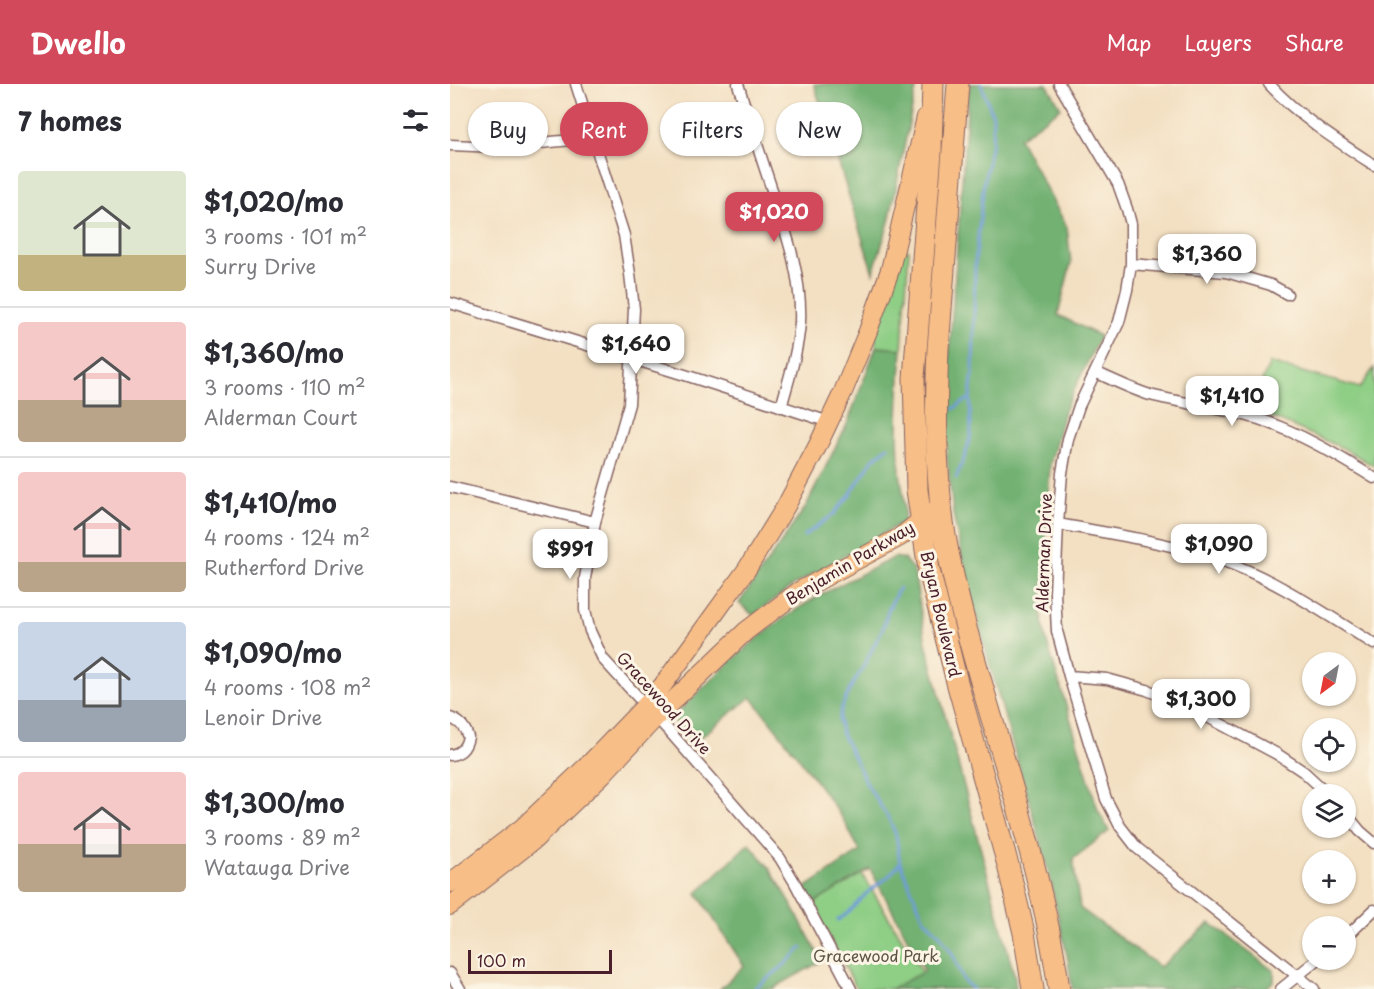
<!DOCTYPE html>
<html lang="en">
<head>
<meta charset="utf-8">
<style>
  body { margin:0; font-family:"Playpen Sans",sans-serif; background:#f2f2f3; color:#2b2b33; height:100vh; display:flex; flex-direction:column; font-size:22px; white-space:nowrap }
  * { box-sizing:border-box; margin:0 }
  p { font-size:20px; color:#7c7c81 }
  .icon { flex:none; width:33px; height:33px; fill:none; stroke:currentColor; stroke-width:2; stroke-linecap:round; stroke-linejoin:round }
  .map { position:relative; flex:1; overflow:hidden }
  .drawer { display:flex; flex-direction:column; background:#fff; width:450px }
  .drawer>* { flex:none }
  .top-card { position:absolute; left:18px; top:18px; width:570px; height:54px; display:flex; gap:12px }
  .needle { width:39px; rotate:212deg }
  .buttons { position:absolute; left:852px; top:568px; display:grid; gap:12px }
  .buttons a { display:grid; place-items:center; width:54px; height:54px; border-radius:50%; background:#fff; box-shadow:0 2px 4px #0004; font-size:30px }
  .scale { position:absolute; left:18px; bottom:15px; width:144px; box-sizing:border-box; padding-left:6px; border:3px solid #4a1f2b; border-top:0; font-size:16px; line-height:21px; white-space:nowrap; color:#4a1f2b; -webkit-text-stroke:4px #fcf5e5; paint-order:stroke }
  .price { position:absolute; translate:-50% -51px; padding:0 14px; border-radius:12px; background:#fff; color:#222; font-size:20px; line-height:39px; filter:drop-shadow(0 2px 3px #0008) }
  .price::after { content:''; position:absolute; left:50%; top:36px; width:18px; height:14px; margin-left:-9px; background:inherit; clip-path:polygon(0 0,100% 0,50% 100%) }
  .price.current { background:#d1495b; color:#fff }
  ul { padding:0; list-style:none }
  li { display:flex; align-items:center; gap:18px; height:150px; padding:0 18px }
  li+li { border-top:2px solid #e1e1e2 }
  li span { display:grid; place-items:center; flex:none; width:168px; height:120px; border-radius:6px; color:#555 }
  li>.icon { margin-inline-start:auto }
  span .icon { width:72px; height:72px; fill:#fffc; stroke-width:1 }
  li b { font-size:26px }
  h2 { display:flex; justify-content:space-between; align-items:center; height:72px; padding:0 18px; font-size:26px }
  .chip { padding:0 21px; border-radius:27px; background:#fff; box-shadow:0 2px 4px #0004; font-size:21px; line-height:54px }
  .chip.current { background:#d1495b; color:#fff }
  header { display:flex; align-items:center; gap:36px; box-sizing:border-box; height:84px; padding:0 30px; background:#d1495b; color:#fff }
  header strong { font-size:28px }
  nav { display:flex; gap:33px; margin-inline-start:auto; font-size:21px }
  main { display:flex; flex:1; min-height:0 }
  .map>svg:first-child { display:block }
</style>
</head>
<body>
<header>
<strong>Dwello</strong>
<nav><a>Map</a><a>Layers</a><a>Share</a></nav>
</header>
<main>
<section class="drawer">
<h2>7 homes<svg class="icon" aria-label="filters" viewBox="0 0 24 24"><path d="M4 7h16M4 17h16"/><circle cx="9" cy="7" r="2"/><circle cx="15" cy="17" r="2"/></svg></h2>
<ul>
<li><span style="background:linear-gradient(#dfe7d0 70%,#c2b280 0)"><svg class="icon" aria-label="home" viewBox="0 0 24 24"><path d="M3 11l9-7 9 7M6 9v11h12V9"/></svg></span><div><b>$1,020/mo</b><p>3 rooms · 101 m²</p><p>Surry Drive</p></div></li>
<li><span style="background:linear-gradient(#f6c9c9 65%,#b9a48a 0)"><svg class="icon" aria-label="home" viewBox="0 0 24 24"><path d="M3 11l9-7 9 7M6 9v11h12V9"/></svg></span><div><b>$1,360/mo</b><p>3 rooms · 110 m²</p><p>Alderman Court</p></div></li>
<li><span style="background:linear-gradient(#f6c9c9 75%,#b9a48a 0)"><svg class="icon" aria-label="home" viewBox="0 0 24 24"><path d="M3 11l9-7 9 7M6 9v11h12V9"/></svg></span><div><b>$1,410/mo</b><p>4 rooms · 124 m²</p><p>Rutherford Drive</p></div></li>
<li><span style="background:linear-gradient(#c9d6e8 65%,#9aa5b1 0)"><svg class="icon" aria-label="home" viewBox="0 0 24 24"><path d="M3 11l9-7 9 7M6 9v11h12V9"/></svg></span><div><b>$1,090/mo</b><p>4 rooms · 108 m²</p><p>Lenoir Drive</p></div></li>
<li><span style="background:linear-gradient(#f6c9c9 60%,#b9a48a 0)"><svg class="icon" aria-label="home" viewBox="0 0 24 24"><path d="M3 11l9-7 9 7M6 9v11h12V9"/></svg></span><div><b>$1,300/mo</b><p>3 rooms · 89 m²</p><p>Watauga Drive</p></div></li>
</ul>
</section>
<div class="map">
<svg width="924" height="905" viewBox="0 0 924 905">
  <rect width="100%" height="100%" fill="#fcf5e5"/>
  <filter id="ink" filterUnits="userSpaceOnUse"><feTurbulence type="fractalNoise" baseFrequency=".0167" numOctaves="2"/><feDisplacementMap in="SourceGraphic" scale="12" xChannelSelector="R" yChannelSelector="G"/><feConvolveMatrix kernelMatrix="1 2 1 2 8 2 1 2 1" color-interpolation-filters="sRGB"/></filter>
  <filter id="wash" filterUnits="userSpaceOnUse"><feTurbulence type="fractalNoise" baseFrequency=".008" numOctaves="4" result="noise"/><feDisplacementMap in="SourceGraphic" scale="24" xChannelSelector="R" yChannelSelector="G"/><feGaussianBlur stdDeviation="1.35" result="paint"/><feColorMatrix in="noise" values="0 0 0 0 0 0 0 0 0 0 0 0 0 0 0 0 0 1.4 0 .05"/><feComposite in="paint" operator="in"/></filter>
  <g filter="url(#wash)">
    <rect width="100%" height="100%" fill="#f3dfc1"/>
    <path fill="#8ece85" stroke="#6c7658" stroke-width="1.5" d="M 454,165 L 459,166 L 452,265 L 426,263 L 425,248 Z
      M 820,279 L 910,304 L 924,284 L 924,382 L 895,365 L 800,324 Z
      M 409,785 L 479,899 L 464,905 L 407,905 L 359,815 Z"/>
    <path fill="#72b172" stroke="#5e684e" stroke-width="1.5" d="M 364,0 L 467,0 L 439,138 L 423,189 Z
      M 519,0 L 597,0 L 611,24 L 569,54 L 617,143 L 621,179 L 608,231 L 650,252 L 614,327 L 600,381 L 592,528 L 596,555 L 648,726 L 659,747 L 623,775 L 630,824 L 710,883 L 760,839 L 824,887 L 824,897 L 815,905 L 622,905 L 618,876 L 596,777 L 540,582 L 517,498 L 503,430 L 497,374 L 497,300 Z
      M 426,263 L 452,265 C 449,306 446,347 450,387 C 451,405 458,421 453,438 L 344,501 L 303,531 L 289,519 L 355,424 L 397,340 Z
      M 445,473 L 454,475 L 464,487 L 476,559 L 565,894 L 566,905 L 441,905 L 475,887 L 420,785 L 363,820 L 355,804 L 410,767 L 391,732 L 349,674 L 301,613 L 242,660 L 225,639 L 227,629 C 261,596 295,562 333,535 C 367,510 408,492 445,473 Z
      M 299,759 L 319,783 L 335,809 L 372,877 L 322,905 L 270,905 L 294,882 L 247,809 Z"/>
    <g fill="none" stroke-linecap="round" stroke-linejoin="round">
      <path stroke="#6e9cd6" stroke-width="3" d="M 503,325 L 520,314
        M 506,394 L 516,369 L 521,350 L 520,314 L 523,287 L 525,180 L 534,98 L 542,58 L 543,32 L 531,0
        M 354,452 L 384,430 L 399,412 L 423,375 L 438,363
        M 449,504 L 438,526 L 433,544 L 411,587 L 401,603 L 391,625 L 389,636 L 391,648 L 418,702 L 439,735 L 446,751 L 450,779 L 474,835 L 490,851 L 503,871 L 514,897 L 523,905
        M 388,836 L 399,828 L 419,807 L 438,793 L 450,779
        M 304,905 L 331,884 L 352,864"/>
    </g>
  </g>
  <g filter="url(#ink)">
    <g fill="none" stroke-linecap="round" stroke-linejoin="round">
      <defs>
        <path id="street" d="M 126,0 L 174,151 L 180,190 L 184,225 L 179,320 L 145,438 L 135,494 L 135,526 L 140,547 L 153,575 L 219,647 L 330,774 L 345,799 L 401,905
          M 288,0 C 299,36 311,73 323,109 C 337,151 352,193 350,238 C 348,267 339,295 331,323
          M 609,0 L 668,100 L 677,125 L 681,140 L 681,180 L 677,206 L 669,238 L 629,322 L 618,355 L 612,389 L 608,440 L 605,509 L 607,547 L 619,592 L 656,715 L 670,742 L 687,764 L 864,905
          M 819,0 C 849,33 887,57 924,81
          M 0,61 L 48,63 L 143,54
          M 681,180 L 776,188 L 821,201 L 837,210
          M 0,219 L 235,291 L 379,338
          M 645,288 C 663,296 681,305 700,311 C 736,320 773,324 809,335 C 850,349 887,371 924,394
          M 0,403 L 145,438
          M 608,440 C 662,450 716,458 768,475 C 824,494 874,529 924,560
          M 619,592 L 657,595 L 697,606 L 739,623 L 827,670 L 854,688 L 879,711
          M 0,634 C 10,637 15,643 18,653 C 16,663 11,670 0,671
          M 896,730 L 910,747 L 924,759
          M 896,853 L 924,826
          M 0,889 L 10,905
          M 831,905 L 867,876"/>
        <path id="primary" d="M 0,799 L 72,744 L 141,678 L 195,622 L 213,601 L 266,528 L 297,485 L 336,422 L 367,363 L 393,308 L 418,247 L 440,186 L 476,33
          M 0,822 L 83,757 L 153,690 L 206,633 L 296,547 L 349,507 L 450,453 L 481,428"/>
        <path id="highway" d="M 483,0 L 481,68 L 464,294 L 467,406 L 479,486 L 507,598 L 558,781 L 574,849 L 583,905
          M 508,0 L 488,265 C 485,335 485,413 501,482 C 532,624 589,761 609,905"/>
      </defs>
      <use href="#street" stroke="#856260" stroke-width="13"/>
      <use href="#primary" stroke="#856260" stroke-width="20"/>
      <use href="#highway" stroke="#856260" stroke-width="23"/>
      <use href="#street" stroke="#fff" stroke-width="10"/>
      <use href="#primary" stroke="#f7be88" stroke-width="18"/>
      <use href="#highway" stroke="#f7be88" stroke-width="21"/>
    </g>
  </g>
  <g text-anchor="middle" stroke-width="6" stroke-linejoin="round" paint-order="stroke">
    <g font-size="16" fill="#4a1f2b" stroke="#fcf5e5">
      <text transform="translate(594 469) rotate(-88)" y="6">Alderman Drive</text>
      <text transform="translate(400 479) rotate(-31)" y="6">Benjamin Parkway</text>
      <text transform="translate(491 530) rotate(77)" y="6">Bryan Boulevard</text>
      <text transform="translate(214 619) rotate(48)" y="6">Gracewood Drive</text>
    </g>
    <g font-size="16" fill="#5e5446" stroke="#fcf5e5">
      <text x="426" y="878">Gracewood Park</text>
    </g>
  </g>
</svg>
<div class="buttons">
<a><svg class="needle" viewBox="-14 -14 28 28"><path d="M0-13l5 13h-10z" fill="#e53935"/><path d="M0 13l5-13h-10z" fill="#7c7c81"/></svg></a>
<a><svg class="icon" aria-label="locate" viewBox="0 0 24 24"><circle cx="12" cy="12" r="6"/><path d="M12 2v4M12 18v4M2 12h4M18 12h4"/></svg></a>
<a><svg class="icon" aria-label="layers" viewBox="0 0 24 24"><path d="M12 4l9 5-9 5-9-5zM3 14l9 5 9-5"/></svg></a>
<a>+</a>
<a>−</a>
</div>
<div class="scale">100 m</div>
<b class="price current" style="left:324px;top:159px">$1,020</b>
<b class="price" style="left:757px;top:201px">$1,360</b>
<b class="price" style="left:186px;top:291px">$1,640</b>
<b class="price" style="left:782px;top:343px">$1,410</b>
<b class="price" style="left:769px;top:491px">$1,090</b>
<b class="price" style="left:120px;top:496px">$991</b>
<b class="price" style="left:751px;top:646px">$1,300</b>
<div class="top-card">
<a class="chip">Buy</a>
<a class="chip current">Rent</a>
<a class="chip">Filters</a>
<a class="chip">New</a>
</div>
</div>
</main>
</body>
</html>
